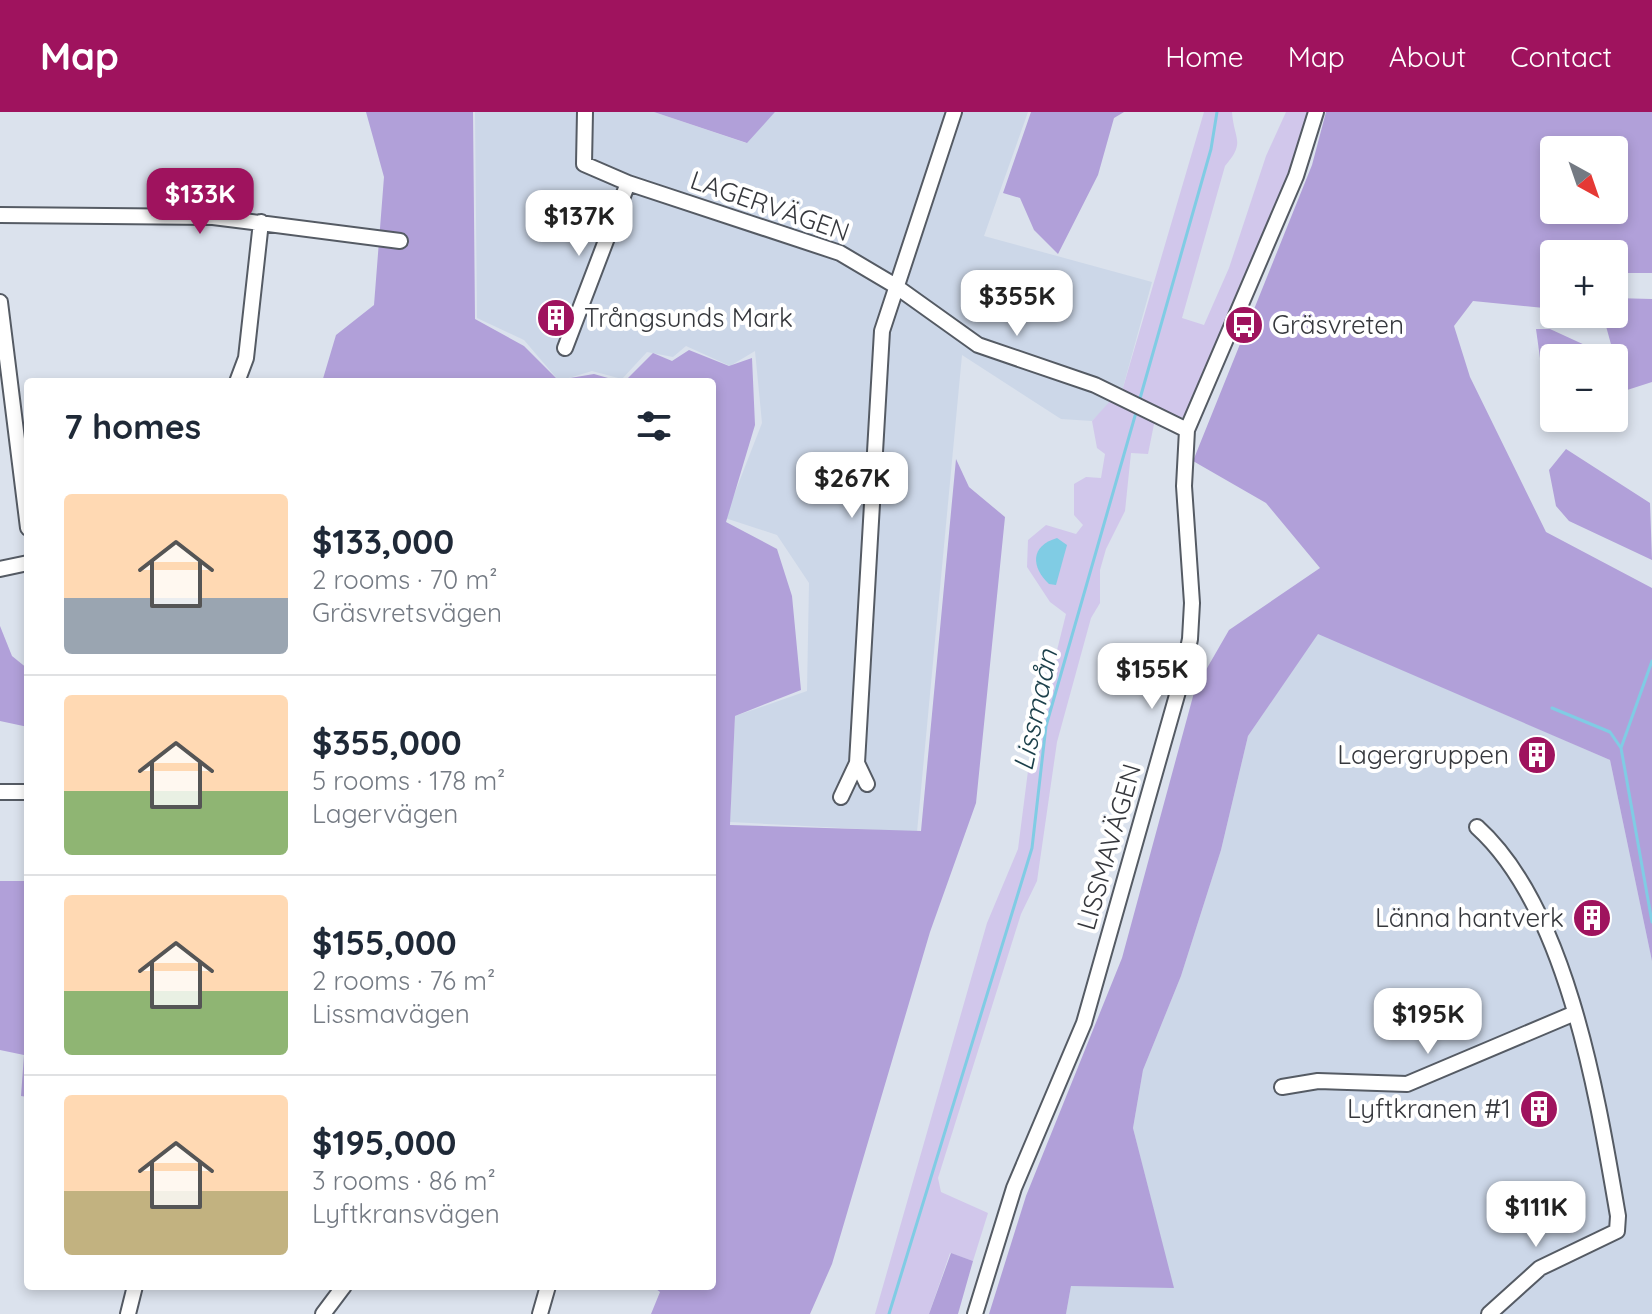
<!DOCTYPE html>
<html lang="en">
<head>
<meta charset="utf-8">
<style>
  body { margin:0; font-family:Quicksand,sans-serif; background:#f6f6f7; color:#1f2937; height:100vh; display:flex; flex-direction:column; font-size:30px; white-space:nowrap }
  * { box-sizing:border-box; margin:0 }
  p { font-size:26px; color:#747a83 }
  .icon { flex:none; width:44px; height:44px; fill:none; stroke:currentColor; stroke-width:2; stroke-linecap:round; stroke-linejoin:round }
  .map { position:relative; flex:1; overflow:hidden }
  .side { position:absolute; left:24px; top:266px; width:692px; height:912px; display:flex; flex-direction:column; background:#fff; border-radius:8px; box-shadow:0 4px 12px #0003 }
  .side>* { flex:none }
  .needle { width:52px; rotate:140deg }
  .controls { position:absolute; left:1540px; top:24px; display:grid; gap:16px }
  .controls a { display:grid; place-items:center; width:88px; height:88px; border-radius:8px; background:#fff; box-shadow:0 4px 12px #0003; font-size:40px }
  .price { position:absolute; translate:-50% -68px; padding:0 18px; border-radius:16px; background:#fff; color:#222; font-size:26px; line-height:52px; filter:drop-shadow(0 2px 4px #0008) }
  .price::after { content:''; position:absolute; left:50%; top:48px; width:24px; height:18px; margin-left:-12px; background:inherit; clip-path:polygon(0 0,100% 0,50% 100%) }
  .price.current { background:#9f135e; color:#fff }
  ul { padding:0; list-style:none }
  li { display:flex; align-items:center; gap:24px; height:200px; padding:0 40px }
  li+li { border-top:2px solid #e0e1e3 }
  li span { display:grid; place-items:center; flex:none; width:224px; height:160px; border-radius:8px; color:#555 }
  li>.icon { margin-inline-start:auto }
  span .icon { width:96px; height:96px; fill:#fffc; stroke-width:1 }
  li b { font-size:34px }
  h2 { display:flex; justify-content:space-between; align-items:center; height:96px; padding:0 40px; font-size:34px }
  header { display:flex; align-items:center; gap:48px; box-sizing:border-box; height:112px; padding:0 40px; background:#9f135e; color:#fff }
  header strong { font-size:38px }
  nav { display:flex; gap:44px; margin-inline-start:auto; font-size:28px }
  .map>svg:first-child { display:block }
</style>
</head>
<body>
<header>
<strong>Map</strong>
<nav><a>Home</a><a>Map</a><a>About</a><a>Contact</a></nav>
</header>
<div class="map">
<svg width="1652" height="1202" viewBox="0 0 1652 1202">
  <rect width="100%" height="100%" fill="#dbe2ed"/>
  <path fill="#ccd7e8" d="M 475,0 L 654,0 L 746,31 L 775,0 L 1028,0 L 984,124 L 1152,170 L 1122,279 L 1092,309 L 1061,307 L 962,243 L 917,720 L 730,710 L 735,604 L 807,579 L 809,471 L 777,423 L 725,406 L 762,311 L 755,239 L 730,254 L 686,234 L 673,245 L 647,240 L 622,267 L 592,259 L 559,269 L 524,228 L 477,206 Z
    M 1318,521 L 1610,648 L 1652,849 L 1652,1202 L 1066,1202 L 1071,1174 L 1173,1175 L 1133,1016 L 1143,958 L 1181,864 L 1221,738 L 1248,624 Z"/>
  <path fill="#d1c7eb" d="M 1204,0 L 1232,0 C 1234,28 1246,30 1225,54 L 1182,206 L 1204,213 L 1229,156 L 1266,44 L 1286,0 L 1310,0 L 1294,50 L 1190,297 L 1183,305 L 1176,306 L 1122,279 Z
    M 1112,287 L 1155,307 L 1148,342 L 1131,341 L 1125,399 L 1106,437 L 1100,458 L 1100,491 L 1091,506 L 1057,630 L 1037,769 L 1021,802 L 938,1066 L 941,1080 L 988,1101 L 973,1149 L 950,1141 L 929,1202 L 875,1202 L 987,811 L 1018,737 L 1029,651 L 1066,502 L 1050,490 L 1027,455 L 1028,428 L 1046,413 L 1076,422 L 1083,413 L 1074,403 L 1074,372 L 1086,365 L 1101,366 L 1105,342 L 1097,336 L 1092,309 Z"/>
  <path fill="#b1a0d9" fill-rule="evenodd" d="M 366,0 L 473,0 L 475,207 L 524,234 L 558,268 L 594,262 L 622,270 L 322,270 L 336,223 L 374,193 L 384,65 Z
    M 654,0 L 775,0 L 747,31 Z
    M 1031,0 L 1124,0 L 1114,6 L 1098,63 L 1058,142 L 1034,118 L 1020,86 L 1003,81 Z
    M 1326,0 L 1652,0 L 1652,161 L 1614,161 L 1614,142 L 1554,142 L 1554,197 L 1473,189 L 1454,214 L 1470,265 L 1546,420 L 1652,476 L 1652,849 L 1610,648 L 1318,522 L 1248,624 L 1221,738 L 1181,864 L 1143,958 L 1133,1016 L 1174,1176 L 1071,1174 L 1066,1202 L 989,1202 L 1026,1084 L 1122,846 L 1195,577 L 1229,518 L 1320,456 L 1266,391 L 1193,349 L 1312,53 ZM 1554,38 L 1614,38 L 1614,98 L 1554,98 Z
    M 1614,186 L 1652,187 L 1652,270 L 1624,279 L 1604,207 L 1605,202 L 1614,202 Z
    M 1536,217 L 1550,217 L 1600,240 L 1598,246 L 1554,246 L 1554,290 L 1546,290 Z
    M 689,238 L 729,254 L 752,246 L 755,313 L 726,410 L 777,437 L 792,484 L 801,578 L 735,604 L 730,713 L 921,719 L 956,347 L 969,375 L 1005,405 L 976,691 L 930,820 L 832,1152 L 810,1202 L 651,1202 L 660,1180 L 652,1174 L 712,1174 L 712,270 L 624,270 L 653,241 L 672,249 Z
    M 1566,337 L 1650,391 L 1652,448 L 1569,409 L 1556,394 L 1549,358 Z
    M 0,514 L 12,544 L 28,557 L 28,615 L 0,609 Z
    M 0,769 L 28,769 L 28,985 L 21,984 L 24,943 L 0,938 Z
    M 951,1141 L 973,1149 L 958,1202 L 929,1202 Z"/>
  <path fill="#80cce4" d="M 1057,426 L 1067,433 L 1056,473 L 1049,472 C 1031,455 1030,434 1057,426 Z"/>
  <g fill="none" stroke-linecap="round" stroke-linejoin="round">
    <path stroke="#80cce4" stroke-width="3" d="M 1139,290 L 1211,37 L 1217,0
      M 1552,596 L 1610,620 L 1621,636 L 1652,549
      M 1621,636 L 1652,810
      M 889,1202 L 1032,736 L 1046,614 L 1137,297"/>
    <defs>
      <path id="minor" d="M 585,0 L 584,52 L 628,71 L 840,141 L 894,173 L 978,233 L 1095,273 L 1187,318
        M 0,103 L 213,105 L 400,129
        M 0,190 L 28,416
        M 565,236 L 628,71
        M 237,270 L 246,246 L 261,110
        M 0,457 L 28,451
        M 857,651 L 867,672
        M 0,680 L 28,680
        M 841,685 L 857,651 L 882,219 L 954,0
        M 1477,715 C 1568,797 1598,988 1618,1104 L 1617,1119 L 1540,1156 L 1489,1202
        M 1282,975 L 1318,969 L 1407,972 L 1575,901
        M 128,1202 L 135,1174
        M 323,1202 L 344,1174
        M 540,1202 L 548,1174
        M 975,1202 L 1014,1076 L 1084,911 L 1181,569 L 1190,527 L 1192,491 L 1184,374 L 1187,318 L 1296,64 L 1316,0"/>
    </defs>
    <use href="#minor" stroke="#555b64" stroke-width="18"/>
    <use href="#minor" stroke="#fff" stroke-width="14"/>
  </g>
  <defs>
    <symbol id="building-disc" viewBox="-11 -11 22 22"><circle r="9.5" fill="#9f135e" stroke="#fff"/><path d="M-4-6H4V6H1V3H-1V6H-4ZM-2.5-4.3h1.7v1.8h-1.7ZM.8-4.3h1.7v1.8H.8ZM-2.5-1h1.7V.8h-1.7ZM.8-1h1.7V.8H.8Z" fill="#fff"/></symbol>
    <symbol id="bus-disc" viewBox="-11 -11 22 22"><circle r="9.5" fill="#9f135e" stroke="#fff"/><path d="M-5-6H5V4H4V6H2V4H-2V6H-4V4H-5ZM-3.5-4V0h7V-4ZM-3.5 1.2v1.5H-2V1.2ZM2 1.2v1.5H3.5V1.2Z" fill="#fff"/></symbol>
  </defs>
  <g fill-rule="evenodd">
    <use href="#building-disc" x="534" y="184" width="44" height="44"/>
    <use href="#bus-disc" x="1222" y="191" width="44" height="44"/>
    <use href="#building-disc" x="1515" y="621" width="44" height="44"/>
    <use href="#building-disc" x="1570" y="784" width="44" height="44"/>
    <use href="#building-disc" x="1517" y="975" width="44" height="44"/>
  </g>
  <g text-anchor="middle" stroke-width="8" stroke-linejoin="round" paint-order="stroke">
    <g font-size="26" fill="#36383d" stroke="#fff">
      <text transform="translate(770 94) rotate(19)" y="9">LAGERVÄGEN</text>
      <text transform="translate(1109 735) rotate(-74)" y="9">LISSMAVÄGEN</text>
    </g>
    <g font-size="26" fill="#36383d" stroke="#fff" text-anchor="end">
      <text x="584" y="215" text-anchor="start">Trångsunds Mark</text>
      <text x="1272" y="222" text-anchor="start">Gräsvreten</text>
      <text x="1509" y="652">Lagergruppen</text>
      <text x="1564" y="815">Länna hantverk</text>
      <text x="1511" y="1006">Lyftkranen #1</text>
    </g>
    <g font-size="28" font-style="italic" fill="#1c404b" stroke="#fff">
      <text transform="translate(1035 598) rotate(-78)" y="10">Lissmaån</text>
    </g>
  </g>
</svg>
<div class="controls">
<a><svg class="needle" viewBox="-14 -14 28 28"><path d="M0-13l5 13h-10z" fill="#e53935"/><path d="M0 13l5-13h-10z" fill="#747a83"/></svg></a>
<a>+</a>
<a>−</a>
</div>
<b class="price current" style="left:200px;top:124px">$133K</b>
<b class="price" style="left:579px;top:146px">$137K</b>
<b class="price" style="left:1017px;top:226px">$355K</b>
<b class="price" style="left:852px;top:408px">$267K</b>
<b class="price" style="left:1152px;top:599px">$155K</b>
<b class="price" style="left:1428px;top:944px">$195K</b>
<b class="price" style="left:1536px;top:1137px">$111K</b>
<section class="side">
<h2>7 homes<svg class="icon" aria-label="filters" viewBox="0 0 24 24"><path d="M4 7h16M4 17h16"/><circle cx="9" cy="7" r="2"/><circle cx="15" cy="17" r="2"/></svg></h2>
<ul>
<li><span style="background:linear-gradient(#ffd9b3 65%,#9aa5b1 0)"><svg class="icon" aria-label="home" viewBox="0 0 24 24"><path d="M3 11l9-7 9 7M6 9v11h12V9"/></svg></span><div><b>$133,000</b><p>2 rooms · 70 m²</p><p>Gräsvretsvägen</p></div></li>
<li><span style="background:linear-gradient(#ffd9b3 60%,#8fb573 0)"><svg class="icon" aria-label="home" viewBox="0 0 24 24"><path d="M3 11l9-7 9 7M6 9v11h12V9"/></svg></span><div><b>$355,000</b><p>5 rooms · 178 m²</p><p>Lagervägen</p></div></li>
<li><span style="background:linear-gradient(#ffd9b3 60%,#8fb573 0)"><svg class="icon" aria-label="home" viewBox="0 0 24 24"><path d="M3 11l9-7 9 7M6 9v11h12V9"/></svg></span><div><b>$155,000</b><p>2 rooms · 76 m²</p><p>Lissmavägen</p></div></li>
<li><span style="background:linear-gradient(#ffd9b3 60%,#c2b280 0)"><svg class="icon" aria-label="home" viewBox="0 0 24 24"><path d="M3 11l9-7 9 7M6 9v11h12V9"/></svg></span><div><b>$195,000</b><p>3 rooms · 86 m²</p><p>Lyftkransvägen</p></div></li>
</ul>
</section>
</div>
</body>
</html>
